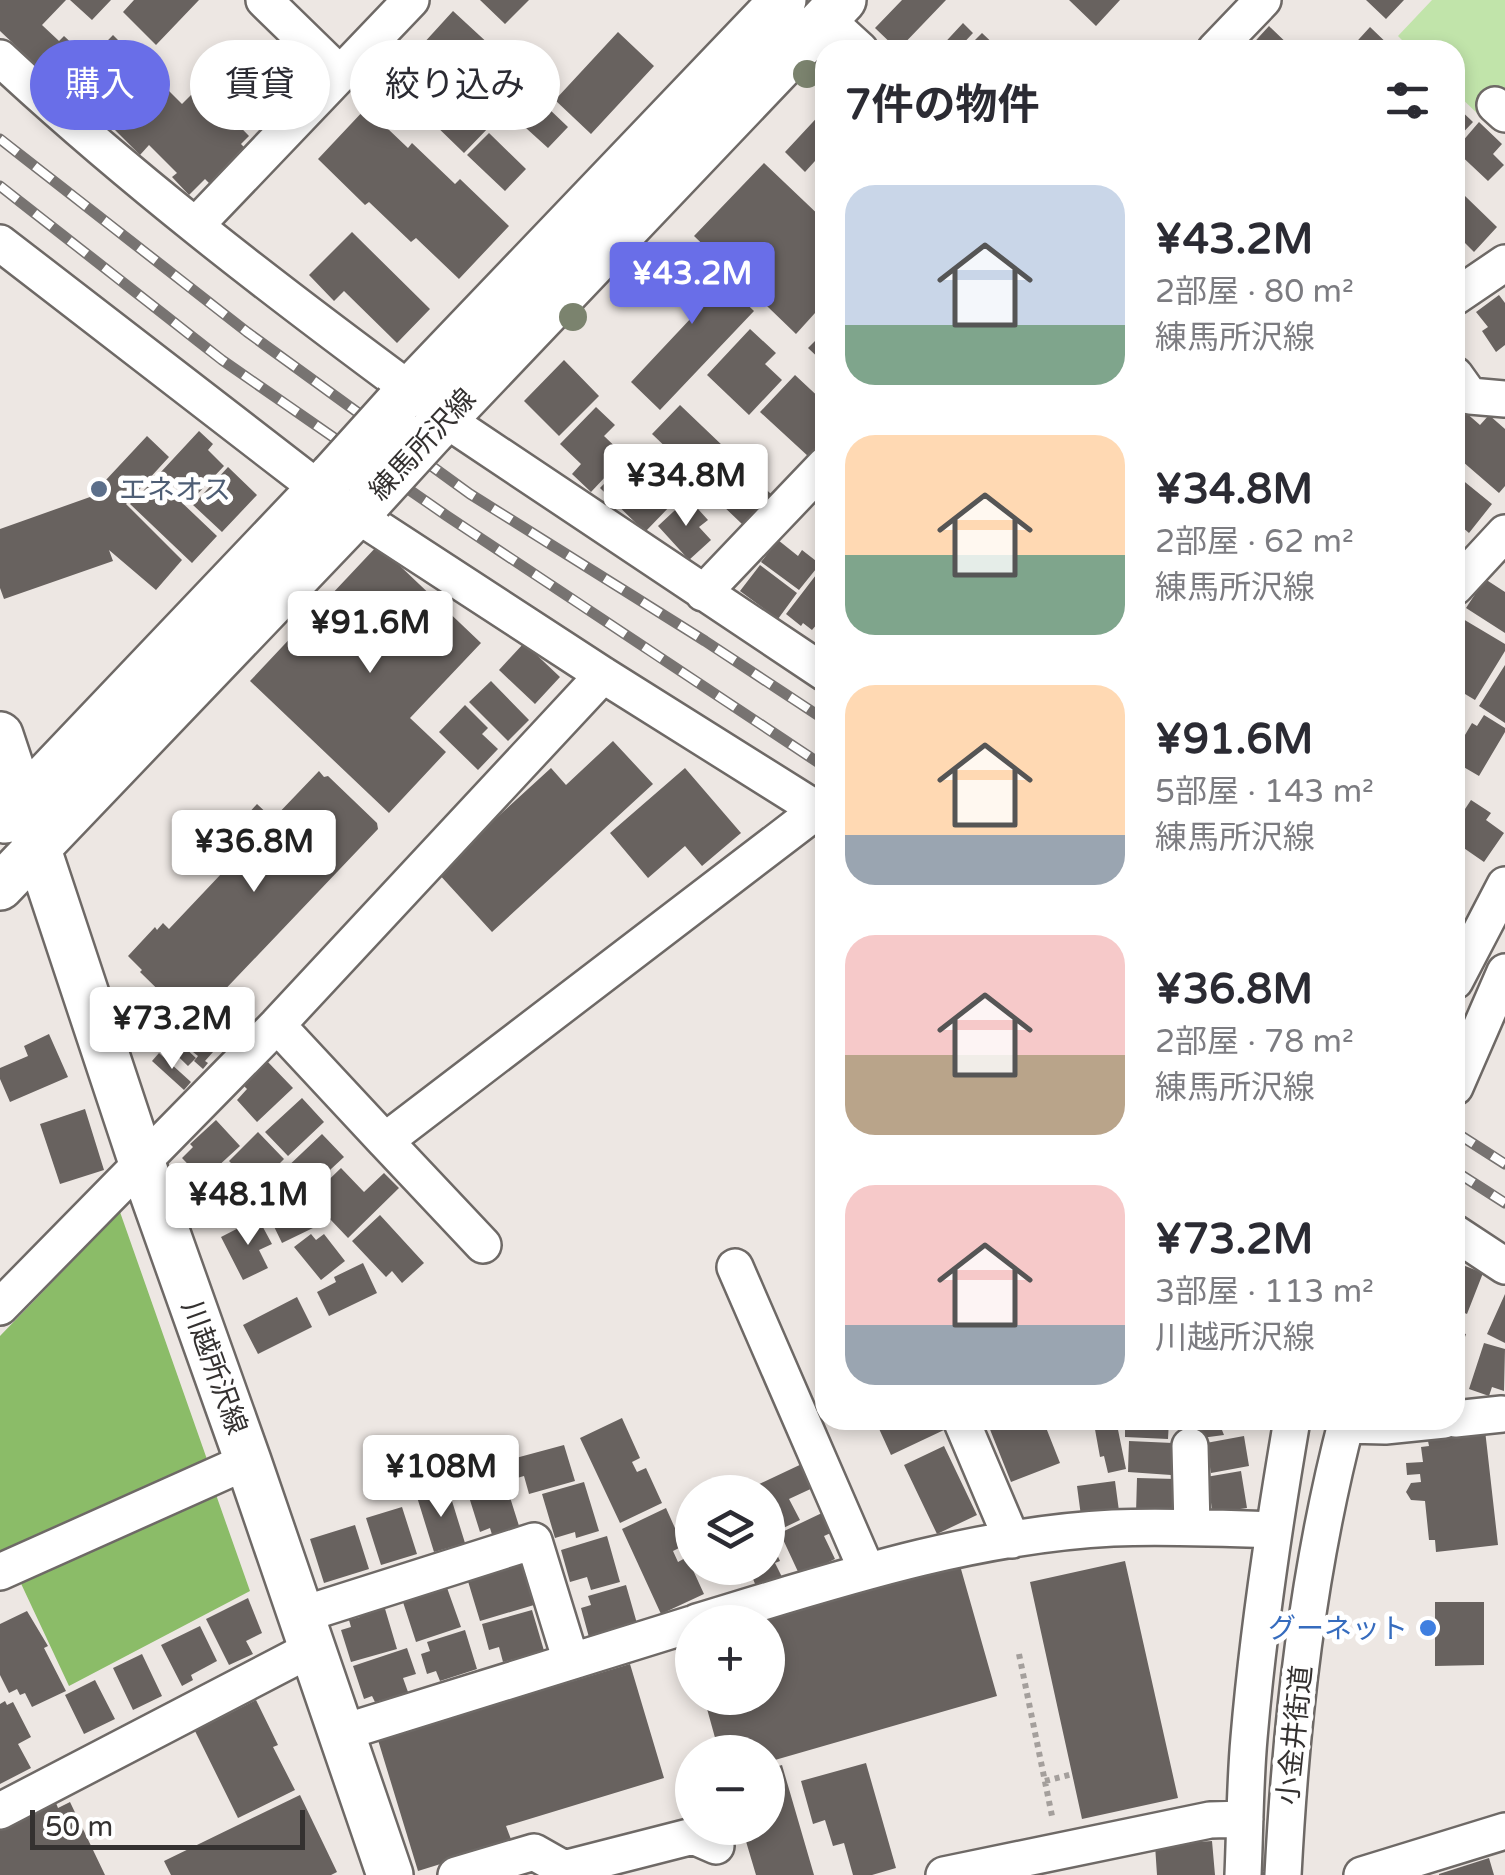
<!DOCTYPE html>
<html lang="ja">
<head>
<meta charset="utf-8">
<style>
  body { margin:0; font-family:"Varela Round","Noto Sans JP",sans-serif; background:#f2f2f3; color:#2b2b33; height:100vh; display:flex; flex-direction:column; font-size:38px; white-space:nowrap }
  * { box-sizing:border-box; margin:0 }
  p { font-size:32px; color:#7c7c81 }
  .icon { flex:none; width:55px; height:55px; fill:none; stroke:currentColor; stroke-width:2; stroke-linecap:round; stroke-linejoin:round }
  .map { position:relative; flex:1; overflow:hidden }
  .side { position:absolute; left:815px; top:40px; width:650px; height:1390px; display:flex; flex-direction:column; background:#fff; border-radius:30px; box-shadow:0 5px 15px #0003 }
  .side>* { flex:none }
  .guide { position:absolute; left:30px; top:40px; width:635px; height:90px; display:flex; gap:20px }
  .tools { position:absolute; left:675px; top:1475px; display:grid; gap:20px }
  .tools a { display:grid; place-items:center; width:110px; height:110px; border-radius:50%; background:#fff; box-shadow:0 5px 15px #0003; font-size:50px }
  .scale { position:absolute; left:30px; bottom:25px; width:275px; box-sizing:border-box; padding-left:10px; border:5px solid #343130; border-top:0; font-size:28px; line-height:35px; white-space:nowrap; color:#343130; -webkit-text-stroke:8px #fff; paint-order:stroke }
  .price { position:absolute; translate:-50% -85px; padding:0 22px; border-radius:10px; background:#fff; color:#222; font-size:32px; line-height:65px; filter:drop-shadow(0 2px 5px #0008) }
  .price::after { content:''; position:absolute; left:50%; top:60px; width:30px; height:22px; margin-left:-15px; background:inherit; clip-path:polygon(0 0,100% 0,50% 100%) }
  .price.selected { background:#696ee8; color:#fff }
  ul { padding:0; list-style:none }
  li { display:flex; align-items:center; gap:30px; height:250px; padding:0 30px }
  li span { display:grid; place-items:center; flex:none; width:280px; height:200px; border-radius:30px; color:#555 }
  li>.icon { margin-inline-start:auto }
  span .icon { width:120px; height:120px; fill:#fffc; stroke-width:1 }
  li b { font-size:42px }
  h2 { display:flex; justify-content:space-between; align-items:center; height:120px; padding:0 30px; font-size:42px }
  .chip { padding:0 35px; border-radius:45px; background:#fff; box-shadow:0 5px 15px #0003; font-size:35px; line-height:90px }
  .chip.selected { background:#696ee8; color:#fff }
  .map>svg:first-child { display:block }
</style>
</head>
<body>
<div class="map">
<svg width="1505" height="1875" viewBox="0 0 1505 1875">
  <rect width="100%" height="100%" fill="#ede7e3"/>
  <path fill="#c1e4aa" d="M 1432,0 L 1505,0 L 1505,89 L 1480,116 L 1455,92 L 1455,50 L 1412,50 L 1398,36 Z"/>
  <path fill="#8bbc68" d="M 120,1212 L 209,1465 L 0,1559 L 0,1336 Z
    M 214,1489 L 250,1591 L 69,1686 L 17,1575 Z"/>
  <path fill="#68625f" d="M 0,0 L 66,0 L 42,25 L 59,41 L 64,36 L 78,49 L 51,79 L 0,31 Z
    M 70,0 L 111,0 L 92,20 Z
    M 134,0 L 199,0 L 156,45 L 123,12 Z
    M 480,0 L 529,0 L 505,24 Z
    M 902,0 L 946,0 L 898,50 L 875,28 Z
    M 1069,0 L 1120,0 L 1096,26 Z
    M 1366,0 L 1404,0 L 1386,19 Z
    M 453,11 L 492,47 L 461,81 L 422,45 Z
    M 963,23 L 973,33 L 957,50 L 938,50 Z
    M 1269,26 L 1294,50 L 1247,50 Z
    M 1370,27 L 1394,50 L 1349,50 Z
    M 618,32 L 654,66 L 591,134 L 555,100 Z
    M 982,33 L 1000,50 L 965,50 Z
    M 113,35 L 182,104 L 198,88 L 207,97 L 222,82 L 234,95 L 222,108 L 249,136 L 241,144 L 247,150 L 212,186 L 205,179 L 189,195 L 172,177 L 177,173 L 149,145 L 140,155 L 79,94 L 85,88 L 73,76 Z
    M 286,58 L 306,78 L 295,89 L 274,69 Z
    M 487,60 L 505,77 L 509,72 L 523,85 L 501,108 L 494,102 L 487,110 L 462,86 Z
    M 526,87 L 568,127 L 548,148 L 505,109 Z
    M 457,93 L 491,125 L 464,153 L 430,120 Z
    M 1455,105 L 1473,122 L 1455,141 Z
    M 366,108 L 408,148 L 412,143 L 455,184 L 460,179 L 509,226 L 459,279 L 416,238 L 411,242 L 369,202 L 365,205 L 318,159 Z
    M 825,109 L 825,171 L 815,161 L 805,172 L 785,152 Z
    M 1479,122 L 1502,144 L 1493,154 L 1504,165 L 1488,181 L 1455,150 Z
    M 489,133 L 526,169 L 505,191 L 467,155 Z
    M 764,163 L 825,221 L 825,302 L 796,334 L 694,236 Z
    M 1464,195 L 1497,227 L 1474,252 L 1455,233 L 1455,204 Z
    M 352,232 L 430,309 L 397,343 L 344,291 L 334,301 L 309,275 Z
    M 687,247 L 754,311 L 660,410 L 631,382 L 693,316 L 655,280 Z
    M 1499,295 L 1505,303 L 1505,345 L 1496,352 L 1482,331 L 1488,327 L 1476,312 Z
    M 750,329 L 776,353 L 765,364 L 782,380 L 749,415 L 707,375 Z
    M 825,331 L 825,364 L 808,348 Z
    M 564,360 L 599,396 L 559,436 L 524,401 Z
    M 795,375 L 825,403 L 825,440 L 809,457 L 760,412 Z
    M 680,405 L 724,447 L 696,476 L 652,434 Z
    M 596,407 L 615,425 L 604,436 L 625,456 L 591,492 L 572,474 L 581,464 L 560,444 Z
    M 1464,411 L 1480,425 L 1489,415 L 1505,429 L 1505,486 L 1499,493 L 1455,455 L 1455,422 Z
    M 199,431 L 213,444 L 208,450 L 224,466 L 190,502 L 160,473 Z
    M 147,436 L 169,457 L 126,504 L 182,560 L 156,590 L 109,550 L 113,561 L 4,599 L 0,588 L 0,529 L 90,497 Z
    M 728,453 L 771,494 L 742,524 L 699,483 Z
    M 628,459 L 673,503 L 645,532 L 600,488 Z
    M 228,467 L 257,495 L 222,532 L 193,505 Z
    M 1455,474 L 1492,504 L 1469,533 L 1455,521 Z
    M 156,478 L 217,536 L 192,563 L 130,504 Z
    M 688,498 L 708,520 L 699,527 L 711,540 L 689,560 L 658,526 Z
    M 778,540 L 798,556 L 802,550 L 820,564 L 799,590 L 761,562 Z
    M 378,545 L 481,643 L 410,718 L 446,752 L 389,813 L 250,681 Z
    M 760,565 L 797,593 L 778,619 L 740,591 Z
    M 816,575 L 825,582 L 825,622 L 822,626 L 818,623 L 812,630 L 803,623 L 801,626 L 786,614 Z
    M 1485,579 L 1505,592 L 1505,633 L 1466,608 Z
    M 1463,619 L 1505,644 L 1505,651 L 1475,700 L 1455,688 L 1455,632 Z
    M 524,643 L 560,677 L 535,704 L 499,670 Z
    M 1505,665 L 1505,723 L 1479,706 Z
    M 491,681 L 529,720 L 508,741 L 469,702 Z
    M 465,705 L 488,728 L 482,734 L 498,749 L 478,770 L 439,732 Z
    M 1484,715 L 1505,728 L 1505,732 L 1479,776 L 1455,762 L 1455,752 L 1472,723 L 1477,726 Z
    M 613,741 L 653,784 L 492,932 L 437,872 L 551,768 L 566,785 Z
    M 685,768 L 741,833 L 702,866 L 685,846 L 648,878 L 610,833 Z
    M 319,771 L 324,777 L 328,776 L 377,823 L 378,829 L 196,1020 L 192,1017 L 189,1020 L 140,972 L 142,970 L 128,956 L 155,927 L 157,930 L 163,923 L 169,929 L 222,873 L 206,858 L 217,847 L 232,862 L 262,830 L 247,815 L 257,804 L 273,819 Z
    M 1471,800 L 1491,813 L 1486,820 L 1504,833 L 1484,862 L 1455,842 L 1455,824 Z
    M 163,998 L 206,1038 L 211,1033 L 221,1043 L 205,1061 L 208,1063 L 203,1069 L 194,1061 L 198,1056 L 193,1052 L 198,1046 L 156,1006 Z
    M 166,1030 L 196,1058 L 188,1066 L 159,1038 Z
    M 49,1034 L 68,1077 L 10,1102 L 0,1079 L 0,1068 L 28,1056 L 24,1046 Z
    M 159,1053 L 191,1082 L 184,1090 L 152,1061 Z
    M 266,1060 L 293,1088 L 257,1122 L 237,1100 L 247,1089 L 241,1083 Z
    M 302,1098 L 324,1122 L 288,1156 L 265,1132 Z
    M 85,1109 L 104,1170 L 60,1184 L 40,1124 Z
    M 216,1120 L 240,1146 L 203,1180 L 182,1158 L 193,1147 L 190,1144 Z
    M 258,1132 L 284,1159 L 275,1168 L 289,1183 L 269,1202 L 229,1161 Z
    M 322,1134 L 344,1157 L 304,1194 L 283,1171 Z
    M 227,1164 L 261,1200 L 240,1220 L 229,1208 L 222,1214 L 200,1190 Z
    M 341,1168 L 364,1192 L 384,1173 L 399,1188 L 348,1238 L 310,1198 Z
    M 298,1192 L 315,1227 L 282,1243 L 265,1208 Z
    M 380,1215 L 424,1263 L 402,1283 L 392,1271 L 386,1277 L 352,1241 Z
    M 258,1218 L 272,1244 L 259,1250 L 268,1268 L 243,1280 L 221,1237 Z
    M 311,1234 L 316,1240 L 324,1234 L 345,1261 L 321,1280 L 294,1247 Z
    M 1455,1262 L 1483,1273 L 1467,1314 L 1455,1309 Z
    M 363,1263 L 377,1293 L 329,1316 L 317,1292 L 336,1282 L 334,1277 Z
    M 1505,1294 L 1505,1343 L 1487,1334 Z
    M 297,1297 L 312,1327 L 258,1354 L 243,1325 Z
    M 1455,1313 L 1463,1316 L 1458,1332 L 1466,1334 L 1456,1364 Z
    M 1484,1343 L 1505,1349 L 1504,1391 L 1492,1387 L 1489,1396 L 1469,1389 Z
    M 622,1418 L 640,1458 L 632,1462 L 637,1472 L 646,1468 L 662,1503 L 620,1523 L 580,1438 Z
    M 875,1420 L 939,1420 L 944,1430 L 891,1455 Z
    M 993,1420 L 1043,1420 L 1060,1463 L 1011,1482 L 987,1422 Z
    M 1086,1420 L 1116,1420 L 1126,1469 L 1108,1473 L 1104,1456 L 1100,1457 L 1094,1424 L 1087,1425 Z
    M 1125,1420 L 1169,1420 L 1168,1439 L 1125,1437 Z
    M 1198,1420 L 1257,1420 L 1258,1425 L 1222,1430 L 1224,1435 L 1201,1438 Z
    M 1485,1430 L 1498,1545 L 1436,1552 L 1435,1540 L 1429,1540 L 1425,1501 L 1411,1500 L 1406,1492 L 1411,1483 L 1421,1482 L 1420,1474 L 1407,1475 L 1406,1463 L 1423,1462 L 1421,1447 L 1429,1446 L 1427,1436 Z
    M 1244,1436 L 1249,1466 L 1211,1473 L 1206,1443 Z
    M 1129,1441 L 1173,1443 L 1171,1475 L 1128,1472 Z
    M 564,1445 L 575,1481 L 529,1494 L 524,1476 L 517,1478 L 512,1459 Z
    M 944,1446 L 977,1515 L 937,1534 L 904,1465 Z
    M 806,1462 L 817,1486 L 789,1499 L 800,1520 L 777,1531 L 768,1512 L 768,1492 L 758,1492 L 755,1486 Z
    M 501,1469 L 520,1529 L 493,1538 L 490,1528 L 480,1532 L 464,1481 Z
    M 1241,1471 L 1247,1508 L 1213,1513 L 1206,1477 Z
    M 1137,1478 L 1176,1479 L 1175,1514 L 1136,1513 Z
    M 1115,1481 L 1119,1511 L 1081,1516 L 1077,1486 Z
    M 584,1482 L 599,1531 L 576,1538 L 575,1532 L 555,1538 L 542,1494 Z
    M 448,1488 L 465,1543 L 434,1552 L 417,1497 Z
    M 402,1507 L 417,1554 L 381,1565 L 366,1518 Z
    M 666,1508 L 683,1546 L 673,1551 L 678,1562 L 687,1557 L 704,1594 L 661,1614 L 622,1529 Z
    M 824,1512 L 833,1532 L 824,1536 L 835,1559 L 800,1576 L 780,1533 Z
    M 355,1525 L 369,1569 L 324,1583 L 310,1539 Z
    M 768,1535 L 780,1561 L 775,1563 L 783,1579 L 758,1591 L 753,1579 L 740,1584 L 732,1568 L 768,1568 Z
    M 607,1536 L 620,1582 L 591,1590 L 587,1577 L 570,1582 L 561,1550 Z
    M 1125,1561 L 1178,1798 L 1082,1819 L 1030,1582 Z
    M 521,1562 L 534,1605 L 480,1621 L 467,1578 Z
    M 959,1562 L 997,1696 L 768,1762 L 768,1752 L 738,1752 L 737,1749 L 719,1752 L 704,1698 L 768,1698 L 768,1622 L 753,1622 Z
    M 446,1585 L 461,1627 L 416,1642 L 402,1599 Z
    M 626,1585 L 638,1627 L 590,1641 L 581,1608 L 591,1605 L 588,1596 Z
    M 248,1598 L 262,1633 L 246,1641 L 253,1654 L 229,1665 L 206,1619 Z
    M 383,1602 L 397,1649 L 351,1662 L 341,1630 L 351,1627 L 349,1620 L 360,1617 L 357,1610 Z
    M 1435,1602 L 1484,1602 L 1484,1665 L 1435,1666 Z
    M 532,1610 L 545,1654 L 515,1663 L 514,1659 L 503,1662 L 499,1647 L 489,1650 L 482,1624 Z
    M 27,1611 L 48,1646 L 44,1648 L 66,1691 L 32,1707 L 25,1693 L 20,1695 L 17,1689 L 9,1693 L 0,1675 L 0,1624 Z
    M 200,1626 L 217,1661 L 191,1675 L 193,1680 L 182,1686 L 161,1645 Z
    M 465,1630 L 477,1669 L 440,1681 L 436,1671 L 427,1674 L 421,1654 L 430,1651 L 427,1642 Z
    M 407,1648 L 416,1674 L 403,1678 L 408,1692 L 397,1696 L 399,1700 L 387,1704 L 386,1699 L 375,1702 L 372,1696 L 364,1699 L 353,1666 Z
    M 142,1654 L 162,1696 L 133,1710 L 113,1668 Z
    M 630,1664 L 664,1778 L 506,1826 L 512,1842 L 418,1871 L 378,1740 Z
    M 95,1680 L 115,1719 L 84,1734 L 65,1695 Z
    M 256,1700 L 278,1745 L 273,1747 L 295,1790 L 238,1818 L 195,1731 Z
    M 5,1701 L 7,1705 L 13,1702 L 31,1737 L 18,1744 L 31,1768 L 0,1784 L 0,1704 Z
    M 866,1763 L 896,1868 L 872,1875 L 853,1875 L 844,1843 L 833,1846 L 825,1820 L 813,1824 L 801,1781 Z
    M 782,1765 L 814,1875 L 756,1875 L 742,1828 L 768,1828 L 768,1769 Z
    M 300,1795 L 337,1872 L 331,1875 L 171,1875 L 164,1861 Z
    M 70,1802 L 105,1875 L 0,1875 L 0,1830 L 56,1803 L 58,1808 Z
    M 1212,1841 L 1215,1875 L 1157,1875 L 1155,1845 Z
    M 1489,1858 L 1494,1875 L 1439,1875 L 1439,1874 Z"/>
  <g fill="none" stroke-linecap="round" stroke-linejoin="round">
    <defs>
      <path id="minor" d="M 264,0 L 340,74
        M 825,18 L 860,50
        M 1215,50 L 1263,0
        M 0,58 C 129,178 268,285 410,390
        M 1495,105 L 1505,114
        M 196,225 L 411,0
        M 0,243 L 320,490
        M 1455,297 L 1505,263
        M 1455,375 L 1470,396 L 1505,399
        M 445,419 L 825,673
        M 1455,587 L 1505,533
        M 703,593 L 825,465
        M 1455,981 L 1505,885
        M 277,1025 L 385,1141 L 818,810 L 603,675 L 356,514
        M 1455,1087 L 1505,972
        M 385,1141 L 483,1245
        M 1455,1233 L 1505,1266
        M 735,1267 L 867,1571
        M 0,1307 L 277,1025 L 603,675
        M 1455,1419 L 1502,1414
        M 961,1420 L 1012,1540
        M 1345,1425 L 1385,1426 L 1444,1420
        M 1190,1446 L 1192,1527
        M 0,1572 L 248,1461
        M 301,1615 L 534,1541 L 571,1661
        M 697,1622 C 832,1581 971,1535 1113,1528 C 1166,1526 1220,1528 1273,1530
        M 341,1733 L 692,1624
        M 0,1811 L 313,1648
        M 456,1875 L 534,1852 L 564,1869 L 693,1836 L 716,1846
        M 944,1875 L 1210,1820 L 1245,1819
        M 1243,1875 C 1245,1829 1245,1783 1249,1738 C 1258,1631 1274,1525 1292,1420
        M 1283,1875 C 1291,1721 1308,1569 1347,1420
        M 1362,1875 L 1505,1831"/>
      <path id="major" d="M 397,404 L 783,0
        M 433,431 L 843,0
        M 0,735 L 142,1163 L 248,1461 L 390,1875
        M 5,820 L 333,475
        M 0,887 L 370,500"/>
    </defs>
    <use href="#minor" stroke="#6e6966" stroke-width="40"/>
    <use href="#major" stroke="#6e6966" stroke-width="50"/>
    <path stroke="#a49f9c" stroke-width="6" stroke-dasharray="5 5" stroke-linecap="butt" d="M 1019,1654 L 1052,1816
      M 1045,1781 L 1073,1774"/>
    <use href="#minor" stroke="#fff" stroke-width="35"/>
    <use href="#major" stroke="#fff" stroke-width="45"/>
    <defs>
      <path id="rail" d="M 0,139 L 247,332 L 470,494 L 705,641 L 825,720
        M 0,186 L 222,360 L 447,516 L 825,767
        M 1455,1132 L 1505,1164
        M 1455,1171 L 1505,1203"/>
    </defs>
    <use href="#rail" stroke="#777371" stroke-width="11"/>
    <use href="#rail" stroke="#fff" stroke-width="8" stroke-dasharray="22" stroke-linecap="butt"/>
    <defs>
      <path id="major-bridge" d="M 333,475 L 397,404
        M 370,500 L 433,431"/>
    </defs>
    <use href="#major-bridge" stroke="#6e6966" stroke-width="50" stroke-linecap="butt"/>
    <use href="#major-bridge" stroke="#fff" stroke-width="45"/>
  </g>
  <g fill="#7b836e">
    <circle cx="807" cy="74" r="14"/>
    <circle cx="573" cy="317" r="14"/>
  </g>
  <circle fill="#5c6f8a" stroke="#fff" stroke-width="4" cx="99" cy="489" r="10"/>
  <circle fill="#3f7fe0" stroke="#fff" stroke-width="4" cx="1428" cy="1628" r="10"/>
  <g text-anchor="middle" stroke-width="10" stroke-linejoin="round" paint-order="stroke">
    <g font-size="28" fill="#343130" stroke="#fff">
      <text transform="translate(422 444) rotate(-47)" y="10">練馬所沢線</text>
      <text transform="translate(215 1367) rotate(70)" y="10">川越所沢線</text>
      <text transform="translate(1294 1735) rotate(-84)" y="10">小金井街道</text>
    </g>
    <g font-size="28" fill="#4e5e75" stroke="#fff" text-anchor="start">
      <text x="119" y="499">エネオス</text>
    </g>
    <g font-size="28" fill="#366cbe" stroke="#fff" text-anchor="end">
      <text x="1408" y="1638">グーネット</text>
    </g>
  </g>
</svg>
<div class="tools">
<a><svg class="icon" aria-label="layers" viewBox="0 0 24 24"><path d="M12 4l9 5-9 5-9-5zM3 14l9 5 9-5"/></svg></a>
<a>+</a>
<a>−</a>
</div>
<div class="scale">50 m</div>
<b class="price selected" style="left:692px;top:327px">¥43.2M</b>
<b class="price" style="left:686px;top:529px">¥34.8M</b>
<b class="price" style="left:370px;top:676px">¥91.6M</b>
<b class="price" style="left:254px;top:895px">¥36.8M</b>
<b class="price" style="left:172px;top:1072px">¥73.2M</b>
<b class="price" style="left:248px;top:1248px">¥48.1M</b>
<b class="price" style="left:441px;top:1520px">¥108M</b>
<div class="guide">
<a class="chip selected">購入</a>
<a class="chip">賃貸</a>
<a class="chip">絞り込み</a>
</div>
<section class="side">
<h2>7件の物件<svg class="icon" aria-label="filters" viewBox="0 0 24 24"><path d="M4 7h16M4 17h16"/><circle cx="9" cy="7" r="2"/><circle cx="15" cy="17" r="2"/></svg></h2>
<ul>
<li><span style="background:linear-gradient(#c9d6e8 70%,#7fa58c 0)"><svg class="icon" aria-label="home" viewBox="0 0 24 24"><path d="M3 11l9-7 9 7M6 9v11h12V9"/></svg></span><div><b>¥43.2M</b><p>2部屋 · 80 m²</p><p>練馬所沢線</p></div></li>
<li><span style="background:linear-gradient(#ffd9b3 60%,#7fa58c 0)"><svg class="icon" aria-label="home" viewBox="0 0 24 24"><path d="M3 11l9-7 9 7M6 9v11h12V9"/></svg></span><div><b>¥34.8M</b><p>2部屋 · 62 m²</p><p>練馬所沢線</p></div></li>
<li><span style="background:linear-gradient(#ffd9b3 75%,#9aa5b1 0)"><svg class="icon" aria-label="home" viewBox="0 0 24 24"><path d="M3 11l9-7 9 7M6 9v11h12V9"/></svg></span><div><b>¥91.6M</b><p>5部屋 · 143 m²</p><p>練馬所沢線</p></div></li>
<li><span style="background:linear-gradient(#f6c9c9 60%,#b9a48a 0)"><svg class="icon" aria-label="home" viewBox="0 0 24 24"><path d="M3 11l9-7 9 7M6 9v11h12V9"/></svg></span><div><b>¥36.8M</b><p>2部屋 · 78 m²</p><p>練馬所沢線</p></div></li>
<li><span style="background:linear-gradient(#f6c9c9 70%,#9aa5b1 0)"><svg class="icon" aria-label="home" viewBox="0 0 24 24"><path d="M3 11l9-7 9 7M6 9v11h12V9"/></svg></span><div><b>¥73.2M</b><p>3部屋 · 113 m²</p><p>川越所沢線</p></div></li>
</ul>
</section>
</div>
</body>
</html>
